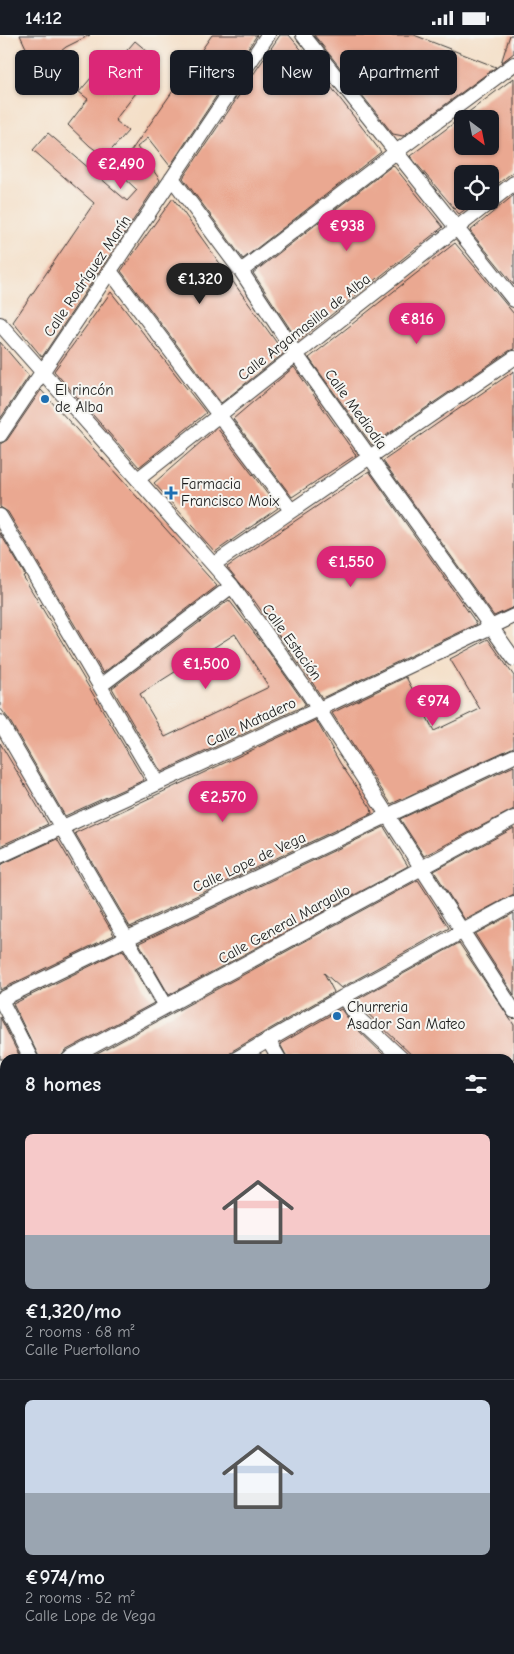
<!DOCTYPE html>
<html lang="en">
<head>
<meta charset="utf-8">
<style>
  body { margin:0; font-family:"Comic Neue",sans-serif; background:#242831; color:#f1f3f6; height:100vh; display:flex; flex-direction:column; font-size:19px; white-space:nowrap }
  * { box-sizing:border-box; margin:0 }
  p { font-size:16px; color:#9ea1a6 }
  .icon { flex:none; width:28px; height:28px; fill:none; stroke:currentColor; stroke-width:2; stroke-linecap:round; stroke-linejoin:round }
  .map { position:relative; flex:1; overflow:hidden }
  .side { position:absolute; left:0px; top:1019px; width:515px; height:601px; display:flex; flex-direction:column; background:#171b24; border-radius:15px 15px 0 0; box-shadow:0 1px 4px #0004 }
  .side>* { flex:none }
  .top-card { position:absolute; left:15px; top:15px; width:485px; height:45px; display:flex; gap:10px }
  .needle { width:32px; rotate:148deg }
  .controls { position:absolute; left:454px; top:75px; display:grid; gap:10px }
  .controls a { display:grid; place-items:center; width:45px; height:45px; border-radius:8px; background:#171b24; box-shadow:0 1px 4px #0004; font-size:25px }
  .price { position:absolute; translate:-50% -42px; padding:0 11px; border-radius:18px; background:#db2777; color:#fff; font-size:16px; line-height:32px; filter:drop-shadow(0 1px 2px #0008) }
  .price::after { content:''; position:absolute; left:50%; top:30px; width:15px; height:11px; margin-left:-8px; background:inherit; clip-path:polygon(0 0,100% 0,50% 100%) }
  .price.active { background:#222; color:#fff }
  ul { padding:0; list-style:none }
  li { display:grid; align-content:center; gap:10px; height:265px; padding:0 25px }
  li+li { border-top:1px solid #363941 }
  li span { display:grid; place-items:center; height:155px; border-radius:8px; color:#555 }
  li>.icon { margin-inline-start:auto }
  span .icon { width:90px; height:90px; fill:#fffc; stroke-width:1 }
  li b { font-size:21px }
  h2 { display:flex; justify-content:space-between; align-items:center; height:60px; padding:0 25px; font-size:21px }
  .pill { padding:0 18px; border-radius:8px; background:#171b24; box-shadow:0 1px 4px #0004; font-size:18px; line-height:45px }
  .pill.active { background:#db2777; color:#fff }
  .status { display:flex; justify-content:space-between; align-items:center; height:35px; padding:0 25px; background:#171b24; direction:ltr }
  .status svg { height:14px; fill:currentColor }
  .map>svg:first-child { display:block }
</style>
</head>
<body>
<div class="status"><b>14:12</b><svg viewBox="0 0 49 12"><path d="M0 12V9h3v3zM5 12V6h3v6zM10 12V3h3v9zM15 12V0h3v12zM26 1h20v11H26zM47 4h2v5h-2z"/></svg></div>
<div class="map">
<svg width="514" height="1619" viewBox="0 0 514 1619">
  <rect width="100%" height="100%" fill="#f6f6f2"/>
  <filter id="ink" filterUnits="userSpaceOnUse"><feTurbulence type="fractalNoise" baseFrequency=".02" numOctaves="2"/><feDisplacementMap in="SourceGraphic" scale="10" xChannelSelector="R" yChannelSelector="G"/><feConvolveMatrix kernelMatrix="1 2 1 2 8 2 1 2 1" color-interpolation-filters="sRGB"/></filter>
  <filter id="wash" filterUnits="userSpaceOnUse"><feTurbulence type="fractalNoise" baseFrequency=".0096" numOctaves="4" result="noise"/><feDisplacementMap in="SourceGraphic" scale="20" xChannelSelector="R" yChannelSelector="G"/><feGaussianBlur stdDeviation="1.12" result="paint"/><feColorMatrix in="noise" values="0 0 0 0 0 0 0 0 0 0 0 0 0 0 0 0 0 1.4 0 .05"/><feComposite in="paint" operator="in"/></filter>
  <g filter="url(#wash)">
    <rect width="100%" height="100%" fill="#f4dfc7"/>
    <g id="blocks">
      <path fill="#eaa891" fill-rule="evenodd" d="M 20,0 L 90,0 L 66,12 L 41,32 L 28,17 Z
        M 212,0 L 257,0 L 170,131 L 148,103 L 137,112 L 160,145 L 42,322 L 13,287 L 94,168 L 33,115 L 48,98 L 127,166 L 137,155 L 117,136 Z
        M 280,0 L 289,0 L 315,31 L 381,117 L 243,224 L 183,143 Z
        M 314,0 L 414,0 L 496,32 L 403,101 L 393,99 Z
        M 510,0 L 514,0 L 514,18 L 501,28 Z
        M 135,6 L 160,27 L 115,85 L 128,96 L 105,122 L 90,111 L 68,90 L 88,64 L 79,57 L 110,21 L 116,28 Z
        M 514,43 L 514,136 L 490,155 L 490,139 L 462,139 L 462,166 L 476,166 L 459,179 L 410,121 ZM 462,84 L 490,84 L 490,111 L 462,111 Z
        M 393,130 L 443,192 L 298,306 L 253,238 Z
        M 514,160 L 514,250 L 470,196 Z
        M 173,163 L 284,318 L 221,368 L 121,236 Z
        M 455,208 L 514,279 L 514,314 L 509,316 L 372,410 L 309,323 Z
        M 111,257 L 206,378 L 139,432 L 54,336 Z
        M 0,307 L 29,341 L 0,384 Z
        M 294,332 L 356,420 L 292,462 L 233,384 Z
        M 514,336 L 514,572 L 494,581 L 383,426 Z
        M 41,355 L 217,551 L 103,638 L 8,477 L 0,472 L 0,409 L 7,405 Z
        M 217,393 L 278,473 L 215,517 L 154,448 Z
        M 369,436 L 477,589 L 322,663 L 302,631 L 301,632 L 253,564 L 227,532 Z
        M 0,498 L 25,540 L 23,541 L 144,745 L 65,781 L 8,683 L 0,673 Z
        M 229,565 L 268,616 L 306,670 L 161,737 L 112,653 ZM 235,599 L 269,652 L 165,702 L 140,659 Z
        M 488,604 L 514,641 L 514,712 L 391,769 L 332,678 L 406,642 L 434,696 L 480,674 L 450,624 Z
        M 316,685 L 340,728 L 371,773 L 372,778 L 130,892 L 75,798 Z
        M 0,708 L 48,789 L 0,811 Z
        M 514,731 L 514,774 L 424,821 L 400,784 Z
        M 384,792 L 408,831 L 169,960 L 139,908 Z
        M 514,793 L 514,859 L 465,885 L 434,836 Z
        M 57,804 L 114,900 L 0,955 L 0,830 Z
        M 418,845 L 449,893 L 341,953 L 324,938 L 334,957 L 232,1016 L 227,1024 L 88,1024 Z
        M 514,878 L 514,960 L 475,899 Z
        M 459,908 L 514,990 L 514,1024 L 416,1024 L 363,974 L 356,965 Z
        M 123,915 L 154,968 L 65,1016 L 60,1024 L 40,1024 L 13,969 Z
        M 341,974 L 351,988 L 388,1024 L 288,1024 L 280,1009 Z
        M 0,982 L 21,1024 L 0,1024 Z"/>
    </g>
  </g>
  <g filter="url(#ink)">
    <use href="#blocks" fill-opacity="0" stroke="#3c3936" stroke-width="1"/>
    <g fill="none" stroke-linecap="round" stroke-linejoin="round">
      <defs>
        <path id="minor" d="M 303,0 L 514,265
          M 172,143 L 241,236 L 296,319 L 514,624
          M 110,236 L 291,475
          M 241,236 L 396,117 L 514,29
          M 0,289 L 232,551 L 307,656 L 514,976
          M 0,400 L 268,0
          M 138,444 L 514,148
          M 0,481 L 157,748
          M 214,529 L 514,323
          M 100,651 L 232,551
          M 0,687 L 166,971
          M 0,821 L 319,674 L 514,581
          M 343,962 L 359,984 L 402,1024
          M 0,965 L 126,904 L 514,721
          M 1,965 L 31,1024
          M 268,1005 L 279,1024
          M 69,1024 L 514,783
          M 236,1024 L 343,962 L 514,868
          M 0,1063 L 5,1060
          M 510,1127 L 514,1131
          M 510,1153 L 514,1147
          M 0,1159 L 5,1157
          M 510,1268 L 514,1264
          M 0,1294 L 5,1291
          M 510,1334 L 514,1338
          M 0,1415 L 5,1412
          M 510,1519 L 514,1522
          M 0,1552 L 5,1547
          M 0,1584 L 5,1589
          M 32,1615 L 37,1619
          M 244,1615 L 248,1619
          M 80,1619 L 84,1615
          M 289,1619 L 293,1615"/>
      </defs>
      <use href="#minor" stroke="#3c3936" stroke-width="16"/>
      <use href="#minor" stroke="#fff" stroke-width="14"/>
    </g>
  </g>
  <g fill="#1f6fb2" stroke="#f6f6f2" stroke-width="2">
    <circle cx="45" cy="364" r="5"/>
    <path d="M168.5 450.5h5v5h5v5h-5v5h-5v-5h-5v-5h5z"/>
    <circle cx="337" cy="981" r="5"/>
  </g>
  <g text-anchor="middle" stroke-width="4" stroke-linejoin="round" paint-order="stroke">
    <g font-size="15" fill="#1c1c1c" stroke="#f6f6f2">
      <text transform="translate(87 241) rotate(-56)" y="5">Calle Rodríguez Marín</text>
      <text transform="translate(304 292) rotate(-38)" y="5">Calle Argamasilla de Alba</text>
      <text transform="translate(356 374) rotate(54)" y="5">Calle Mediodía</text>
      <text transform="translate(292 607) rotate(54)" y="5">Calle Estación</text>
      <text transform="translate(251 687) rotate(-25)" y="5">Calle Matadero</text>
      <text transform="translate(249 827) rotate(-25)" y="5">Calle Lope de Vega</text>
      <text transform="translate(284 889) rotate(-29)" y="5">Calle General Margallo</text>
    </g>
    <g font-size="15" fill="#1c1c1c" stroke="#f6f6f2" text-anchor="start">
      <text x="55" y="360">El rincón<tspan x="55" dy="17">de Alba</tspan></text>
      <text x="181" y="454">Farmacia<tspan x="181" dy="17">Francisco Moix</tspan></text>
      <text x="347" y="977">Churreria<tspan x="347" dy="17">Asador San Mateo</tspan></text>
    </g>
  </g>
</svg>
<div class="controls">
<a><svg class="needle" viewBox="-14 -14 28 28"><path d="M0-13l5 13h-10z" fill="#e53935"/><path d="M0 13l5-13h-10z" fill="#9ea1a6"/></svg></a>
<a><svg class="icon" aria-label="locate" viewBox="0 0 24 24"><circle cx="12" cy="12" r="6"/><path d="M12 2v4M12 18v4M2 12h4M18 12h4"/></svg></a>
</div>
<b class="price" style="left:121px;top:155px">€2,490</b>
<b class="price" style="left:347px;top:217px">€938</b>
<b class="price active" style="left:200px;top:270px">€1,320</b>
<b class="price" style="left:417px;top:310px">€816</b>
<b class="price" style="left:351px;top:553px">€1,550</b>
<b class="price" style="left:206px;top:655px">€1,500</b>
<b class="price" style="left:433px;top:692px">€974</b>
<b class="price" style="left:223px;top:788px">€2,570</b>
<div class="top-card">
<a class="pill">Buy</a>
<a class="pill active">Rent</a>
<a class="pill">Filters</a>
<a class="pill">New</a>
<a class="pill">Apartment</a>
</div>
<section class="side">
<h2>8 homes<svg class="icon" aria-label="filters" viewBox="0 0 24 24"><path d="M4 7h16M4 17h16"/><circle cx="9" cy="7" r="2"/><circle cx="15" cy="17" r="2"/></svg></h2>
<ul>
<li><span style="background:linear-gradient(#f6c9c9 65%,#9aa5b1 0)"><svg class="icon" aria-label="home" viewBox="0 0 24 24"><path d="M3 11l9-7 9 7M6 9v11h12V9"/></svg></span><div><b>€1,320/mo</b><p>2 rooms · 68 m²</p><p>Calle Puertollano</p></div></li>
<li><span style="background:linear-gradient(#c9d6e8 60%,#9aa5b1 0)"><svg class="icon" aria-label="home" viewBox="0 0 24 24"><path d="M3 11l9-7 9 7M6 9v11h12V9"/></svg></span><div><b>€974/mo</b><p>2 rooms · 52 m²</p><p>Calle Lope de Vega</p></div></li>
</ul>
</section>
</div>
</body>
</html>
